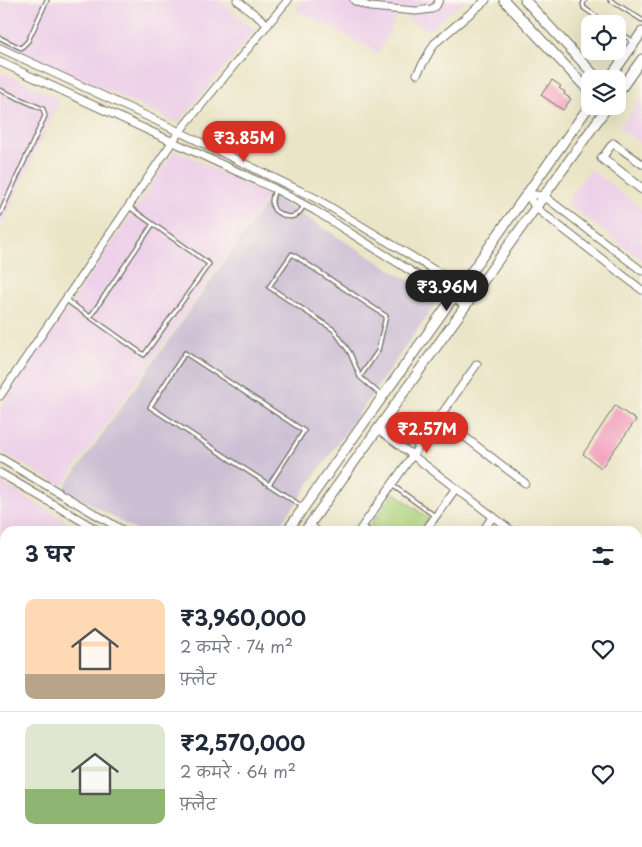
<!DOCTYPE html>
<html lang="hi">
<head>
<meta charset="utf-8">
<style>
  body { margin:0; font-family:"Playpen Sans","Playpen Sans Deva",sans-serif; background:#f6f6f7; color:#1f2937; height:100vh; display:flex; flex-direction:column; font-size:19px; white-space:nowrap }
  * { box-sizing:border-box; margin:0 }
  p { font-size:16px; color:#747a83 }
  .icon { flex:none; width:28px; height:28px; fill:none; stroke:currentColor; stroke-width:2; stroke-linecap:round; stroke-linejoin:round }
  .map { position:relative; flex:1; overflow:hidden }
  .sheet { position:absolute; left:0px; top:526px; width:642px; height:321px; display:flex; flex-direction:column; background:#fff; border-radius:15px 15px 0 0; box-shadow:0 5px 20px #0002 }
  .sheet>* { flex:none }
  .tools { position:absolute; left:581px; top:15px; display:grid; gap:10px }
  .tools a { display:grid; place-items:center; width:45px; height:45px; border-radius:10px; background:#fff; box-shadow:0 5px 20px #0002; font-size:25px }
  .price { position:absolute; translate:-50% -42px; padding:0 11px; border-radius:18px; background:#d93025; color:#fff; font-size:16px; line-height:32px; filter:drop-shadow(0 1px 2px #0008) }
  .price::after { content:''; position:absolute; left:50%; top:30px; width:15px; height:11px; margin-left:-8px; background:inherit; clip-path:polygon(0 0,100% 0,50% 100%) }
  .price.on { background:#222; color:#fff }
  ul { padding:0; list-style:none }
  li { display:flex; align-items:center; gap:15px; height:125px; padding:0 25px }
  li+li { border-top:1px solid #e0e1e3 }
  li span { display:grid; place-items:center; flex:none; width:140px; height:100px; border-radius:10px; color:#555 }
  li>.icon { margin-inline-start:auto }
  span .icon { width:60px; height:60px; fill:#fffc; stroke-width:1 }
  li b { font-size:21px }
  h2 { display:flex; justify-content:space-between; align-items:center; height:60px; padding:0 25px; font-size:21px }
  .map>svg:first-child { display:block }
</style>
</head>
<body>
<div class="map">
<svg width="642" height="847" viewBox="0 0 642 847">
  <rect width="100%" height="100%" fill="#fbf7ec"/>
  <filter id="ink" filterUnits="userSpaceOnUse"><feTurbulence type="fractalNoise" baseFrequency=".02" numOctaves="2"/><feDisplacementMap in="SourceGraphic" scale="10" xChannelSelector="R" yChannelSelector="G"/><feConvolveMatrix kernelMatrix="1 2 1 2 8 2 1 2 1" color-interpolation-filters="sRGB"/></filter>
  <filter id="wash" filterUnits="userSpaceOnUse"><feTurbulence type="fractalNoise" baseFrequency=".0096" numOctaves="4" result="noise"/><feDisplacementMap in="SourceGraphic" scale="20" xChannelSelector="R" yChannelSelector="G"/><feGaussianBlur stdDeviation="1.12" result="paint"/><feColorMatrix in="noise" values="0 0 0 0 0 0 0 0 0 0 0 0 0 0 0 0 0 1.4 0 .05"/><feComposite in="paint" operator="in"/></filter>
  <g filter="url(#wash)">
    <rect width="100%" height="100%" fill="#eae5c6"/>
    <path fill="#edd1e9" d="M 0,0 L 219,0 L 255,31 L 178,123 L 0,41 Z
      M 303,0 L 466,0 L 429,30 L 398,13 L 379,53 L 296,9 Z
      M 0,71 L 60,99 L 0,230 Z
      M 642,97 L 642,144 L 620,128 Z
      M 175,150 L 269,196 L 62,486 L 0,451 L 0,408 Z
      M 590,169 L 642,209 L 642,260 L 566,203 Z
      M 0,482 L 83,531 L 5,531 L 5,818 L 0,815 Z"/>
    <path fill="#ccbfd4" d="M 271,196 L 439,299 L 276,531 L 137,531 L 64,488 Z"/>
    <path fill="#abd17b" stroke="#6b7e53" d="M 395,493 L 429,519 L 420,531 L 379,531 L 370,525 Z"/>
    <g id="blocks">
      <path fill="#f29ebe" d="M 552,80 L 561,86 L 559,88 L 565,92 L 564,94 L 571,99 L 563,110 L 541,95 Z
        M 615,406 L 636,420 L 601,468 L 583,454 Z"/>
    </g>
  </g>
  <g filter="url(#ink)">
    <use href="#blocks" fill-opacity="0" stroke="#6e6c61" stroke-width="1"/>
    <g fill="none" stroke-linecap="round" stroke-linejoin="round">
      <defs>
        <path id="service" d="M 585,0 L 583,4 L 584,8 L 607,24
          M 610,0 L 642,20
          M 618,31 L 634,42
          M 0,38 L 21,48 L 28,41 L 47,0
          M 0,90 L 43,109 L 45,116 L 0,214
          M 275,189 C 273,195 270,203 274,209 C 275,212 279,213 281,214 C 291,220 299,216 304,205
          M 66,300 L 144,355 L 209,264 L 129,207
          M 90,317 L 153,224
          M 360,377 L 378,351 L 386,316 L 292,254 L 269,287 L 334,330 L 350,353 L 360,377 L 382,396
          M 269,485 L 304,431 L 185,353 L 150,407 L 303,507
          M 392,485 L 435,516
          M 363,526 L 370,531
          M 0,802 L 5,806
          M 98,842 L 104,847
          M 282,842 L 288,847
          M 319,847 L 322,842"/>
        <path id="minor" d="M 237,0 L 268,25
          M 354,0 L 355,1 L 370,7 L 416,11 L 432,9 L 436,6 L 439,0
          M 0,48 L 157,121 L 317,199 L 474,294
          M 0,62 L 275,189 L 314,210 L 466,306
          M 417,74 L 434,44 L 486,0
          M 602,158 L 613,143 L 642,164
          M 527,194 L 536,208 L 642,290
          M 527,194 L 544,196 L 642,271
          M 0,396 L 179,132 L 288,0
          M 439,417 L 525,483
          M 378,429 L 512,531
          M 0,458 L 124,531
          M 0,473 L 99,531
          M 310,525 L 317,531
          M 359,531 L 477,364
          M 425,531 L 456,488
          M 483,531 L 493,516
          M 0,590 L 5,593
          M 638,684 L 642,678
          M 0,689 L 5,682
          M 160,842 L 166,847
          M 231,842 L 237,847
          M 151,847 L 154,842
          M 205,847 L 208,842
          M 259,847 L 262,842
          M 360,847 L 363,842
          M 519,847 L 523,842"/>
        <path id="tertiary" d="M 504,0 L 590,92
          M 525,0 L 598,79
          M 609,79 L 642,32
          M 618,93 L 642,59
          M 602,158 L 642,189
          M 287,531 L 590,105
          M 305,531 L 608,106
          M 638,794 L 642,787
          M 638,818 L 642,812
          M 0,827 L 5,830
          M 23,842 L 29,847
          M 60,847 L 64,842
          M 81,847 L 84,842
          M 600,847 L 603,842
          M 617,847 L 620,842"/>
        <path id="secondary" d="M 0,846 L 2,847"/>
      </defs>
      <use href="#service" stroke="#6e6c61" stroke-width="5.5"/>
      <use href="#minor" stroke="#6e6c61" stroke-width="9"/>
      <use href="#tertiary" stroke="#6e6c61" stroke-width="11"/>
      <use href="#secondary" stroke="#6e6c61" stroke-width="11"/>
      <use href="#service" stroke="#fff" stroke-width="3"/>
      <use href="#minor" stroke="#fff" stroke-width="7"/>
      <use href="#tertiary" stroke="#fff" stroke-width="9"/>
      <use href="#secondary" stroke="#fff" stroke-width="9"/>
      <defs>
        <path id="rail" d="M 638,554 L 642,548
          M 428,847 L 431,842"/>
      </defs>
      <use href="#rail" stroke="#2b2b2b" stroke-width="4"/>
      <use href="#rail" stroke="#fbf7ec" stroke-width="2" stroke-dasharray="5.5" stroke-linecap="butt"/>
    </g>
  </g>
</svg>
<div class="tools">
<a><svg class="icon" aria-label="locate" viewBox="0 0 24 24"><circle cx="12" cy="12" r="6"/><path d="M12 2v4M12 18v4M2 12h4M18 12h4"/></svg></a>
<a><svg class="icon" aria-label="layers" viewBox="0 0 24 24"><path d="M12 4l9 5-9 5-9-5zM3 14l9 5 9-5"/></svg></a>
</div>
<b class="price" style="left:244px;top:163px">₹3.85M</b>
<b class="price on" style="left:447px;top:312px">₹3.96M</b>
<b class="price" style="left:427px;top:454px">₹2.57M</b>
<section class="sheet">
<h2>3 घर<svg class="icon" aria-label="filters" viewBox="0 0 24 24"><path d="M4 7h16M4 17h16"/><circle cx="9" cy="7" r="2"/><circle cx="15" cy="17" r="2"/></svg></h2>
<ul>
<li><span style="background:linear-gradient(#ffd9b3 75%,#b9a48a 0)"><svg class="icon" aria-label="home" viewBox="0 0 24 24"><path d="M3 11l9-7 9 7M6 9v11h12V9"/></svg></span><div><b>₹3,960,000</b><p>2 कमरे · 74 m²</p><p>फ़्लैट</p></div><svg class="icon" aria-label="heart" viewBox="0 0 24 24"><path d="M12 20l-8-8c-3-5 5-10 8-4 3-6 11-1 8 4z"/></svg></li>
<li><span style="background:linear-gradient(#dfe7d0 65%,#8fb573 0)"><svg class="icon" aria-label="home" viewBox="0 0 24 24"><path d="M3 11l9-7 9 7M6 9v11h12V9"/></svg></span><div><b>₹2,570,000</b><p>2 कमरे · 64 m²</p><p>फ़्लैट</p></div><svg class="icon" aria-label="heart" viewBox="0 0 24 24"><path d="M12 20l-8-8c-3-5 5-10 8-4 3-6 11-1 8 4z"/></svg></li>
</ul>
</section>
</div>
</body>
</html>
